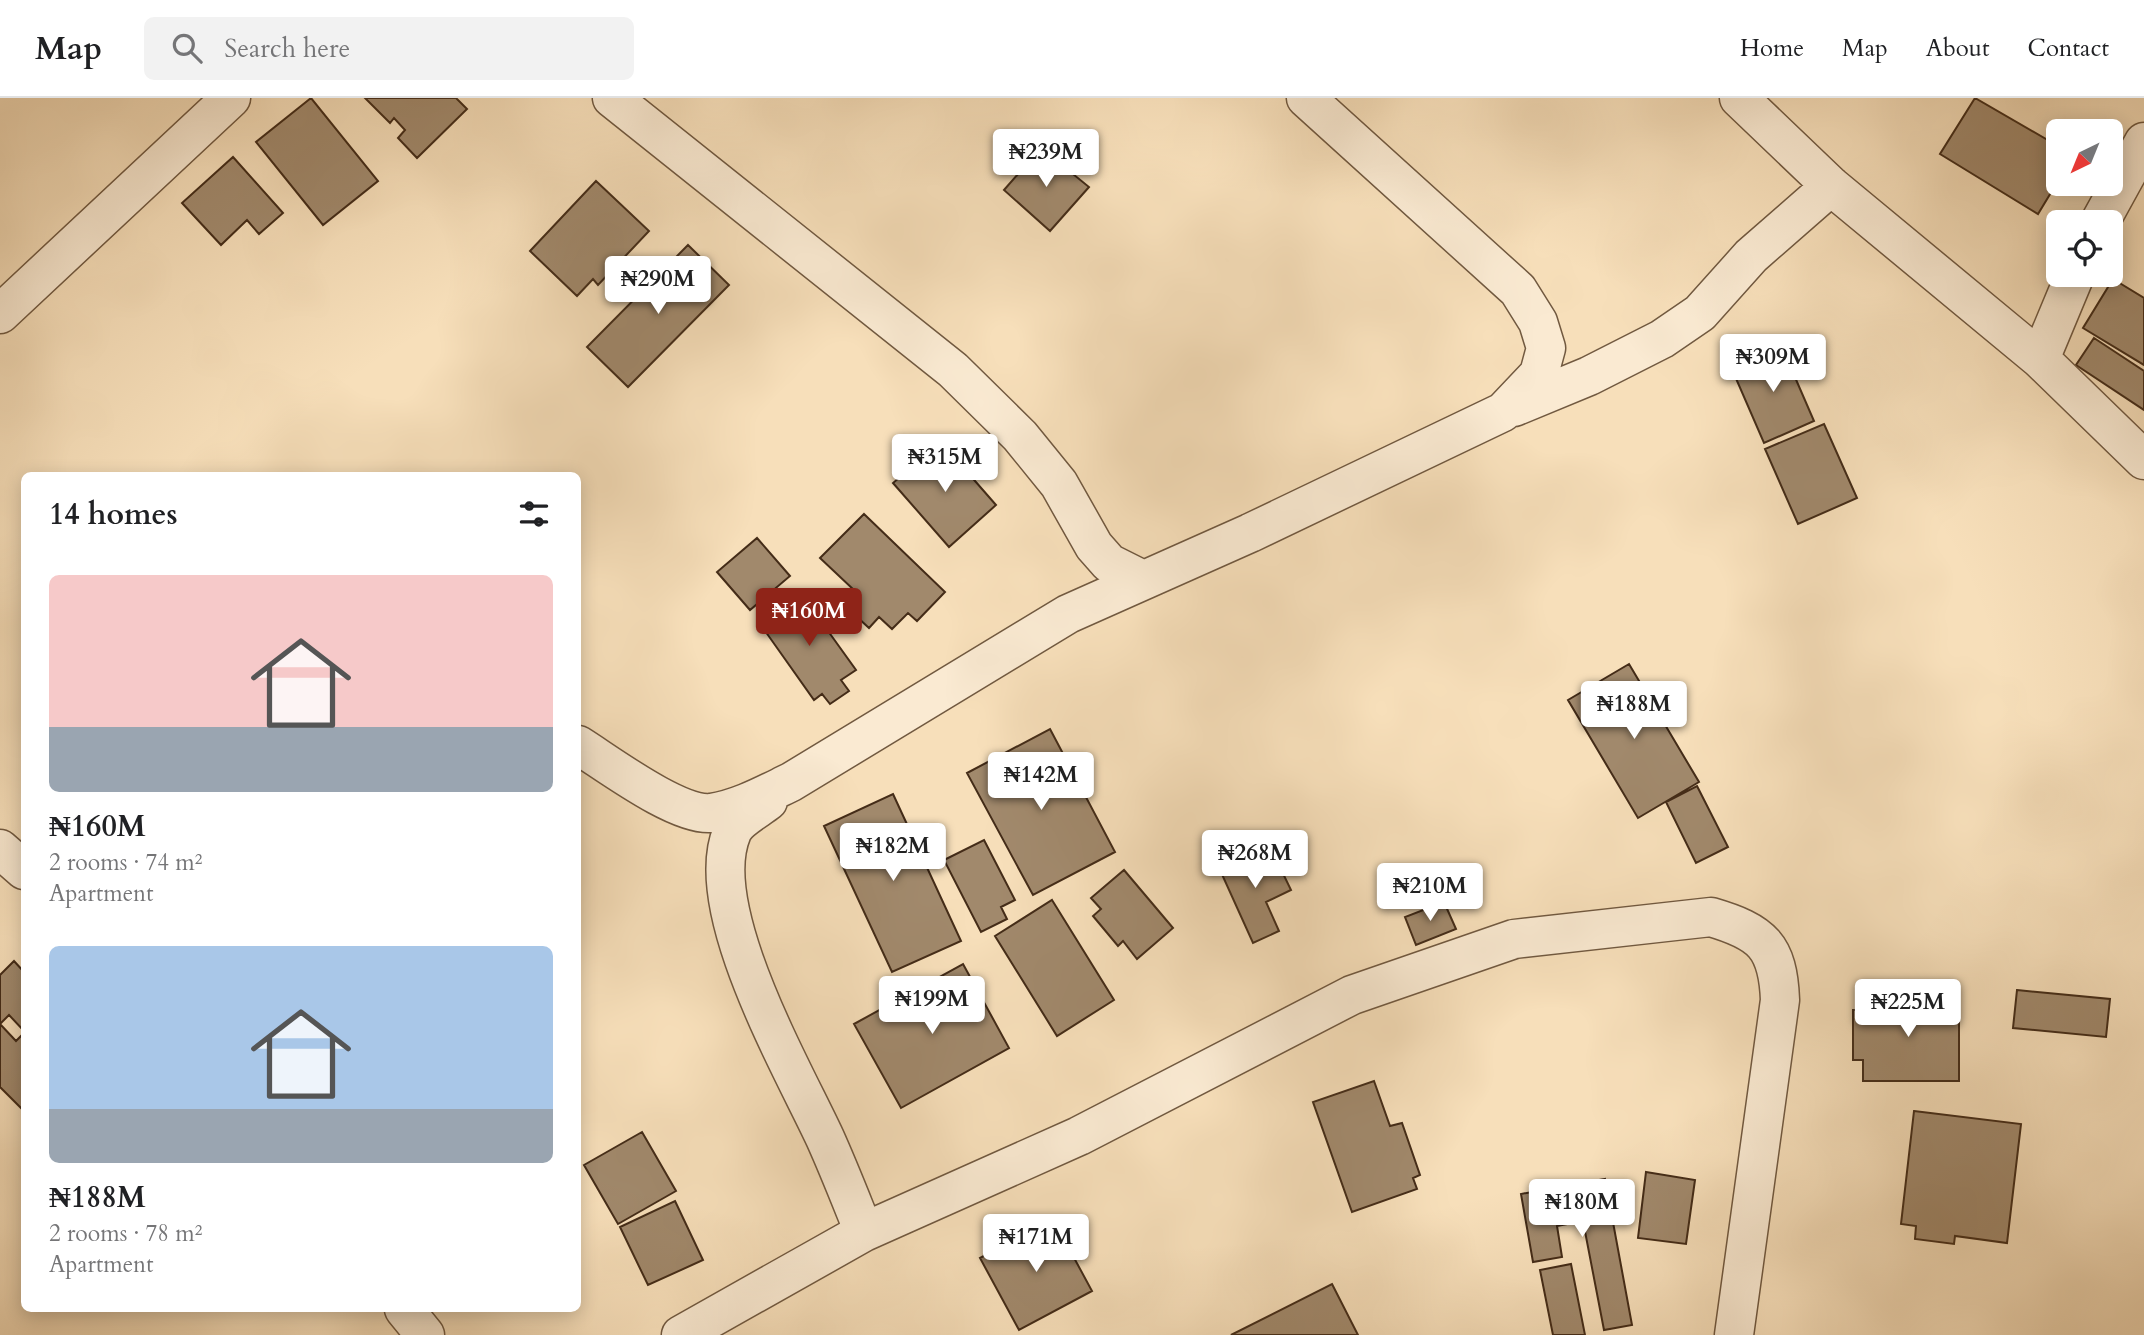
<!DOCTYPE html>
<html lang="en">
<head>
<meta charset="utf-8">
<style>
  body { margin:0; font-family:Cardo,serif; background:#f2f2f2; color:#202124; height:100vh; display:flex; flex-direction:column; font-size:26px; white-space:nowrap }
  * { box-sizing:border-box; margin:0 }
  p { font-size:23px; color:#757577 }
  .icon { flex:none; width:38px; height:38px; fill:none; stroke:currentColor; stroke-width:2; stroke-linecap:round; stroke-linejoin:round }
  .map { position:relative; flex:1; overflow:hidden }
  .details { position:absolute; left:21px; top:374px; width:560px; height:840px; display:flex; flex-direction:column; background:#fff; border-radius:10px; box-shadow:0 4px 18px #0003 }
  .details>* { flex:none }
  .needle { width:46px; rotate:223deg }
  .tools { position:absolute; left:2046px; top:21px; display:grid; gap:14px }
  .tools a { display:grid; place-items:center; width:77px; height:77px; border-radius:10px; background:#fff; box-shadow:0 4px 18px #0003; font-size:35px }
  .price { position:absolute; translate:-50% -60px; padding:0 16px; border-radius:7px; background:#fff; color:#222; font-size:23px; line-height:46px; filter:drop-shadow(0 2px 4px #0008) }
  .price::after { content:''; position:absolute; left:50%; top:42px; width:21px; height:16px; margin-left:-10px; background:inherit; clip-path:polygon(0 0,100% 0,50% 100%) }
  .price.current { background:#8f2418; color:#fff }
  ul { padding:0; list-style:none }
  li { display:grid; align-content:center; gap:14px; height:371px; padding:0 28px }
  li span { display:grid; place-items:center; height:217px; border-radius:10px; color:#555 }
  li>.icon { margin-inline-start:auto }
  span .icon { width:126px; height:126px; fill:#fffc; stroke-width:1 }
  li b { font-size:30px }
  h2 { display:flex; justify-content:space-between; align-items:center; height:84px; padding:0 28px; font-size:30px }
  header { display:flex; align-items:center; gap:42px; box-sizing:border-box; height:98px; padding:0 35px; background:#fff; border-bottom:2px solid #e0e0e0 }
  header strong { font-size:33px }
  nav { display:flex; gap:38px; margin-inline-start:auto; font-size:24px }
  .search { width:490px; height:63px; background:#f2f2f2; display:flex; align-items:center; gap:18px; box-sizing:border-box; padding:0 24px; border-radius:10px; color:#757577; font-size:26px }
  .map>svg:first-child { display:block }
</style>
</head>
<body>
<header>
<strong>Map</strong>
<div class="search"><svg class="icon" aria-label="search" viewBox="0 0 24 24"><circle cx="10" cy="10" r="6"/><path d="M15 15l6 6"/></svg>Search here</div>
<nav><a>Home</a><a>Map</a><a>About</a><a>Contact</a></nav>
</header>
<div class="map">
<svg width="2144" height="1237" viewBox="0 0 2144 1237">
  <rect width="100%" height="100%" fill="#f7dfba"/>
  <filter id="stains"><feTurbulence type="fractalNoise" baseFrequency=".00286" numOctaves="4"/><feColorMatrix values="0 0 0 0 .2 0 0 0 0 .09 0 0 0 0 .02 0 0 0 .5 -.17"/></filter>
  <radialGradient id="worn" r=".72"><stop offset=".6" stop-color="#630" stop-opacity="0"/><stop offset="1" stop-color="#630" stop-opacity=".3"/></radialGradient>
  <path fill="#a1896c" stroke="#442c18" stroke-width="2" d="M 311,0 L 378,83 L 323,127 L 256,44 Z
    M 365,0 L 456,0 L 467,11 L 417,60 L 398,40 L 405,32 L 394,20 L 390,25 Z
    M 1975,0 L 2058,48 L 2058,83 L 2038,116 L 1940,56 Z
    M 1041,50 L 1089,89 L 1050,133 L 1004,92 Z
    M 233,59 L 283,115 L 259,136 L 247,122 L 221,147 L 182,105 Z
    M 596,83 L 649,133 L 598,187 L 593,181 L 577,198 L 530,153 Z
    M 688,147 L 729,187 L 628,289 L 587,249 Z
    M 2113,181 L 2144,200 L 2144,267 L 2083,230 Z
    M 2094,240 L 2144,273 L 2144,312 L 2076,267 Z
    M 1781,247 L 1814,323 L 1764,345 L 1731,269 Z
    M 1824,326 L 1857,400 L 1798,426 L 1765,351 Z
    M 941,344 L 996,407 L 949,449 L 893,385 Z
    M 864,416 L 945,494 L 917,523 L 908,515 L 892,531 L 879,519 L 869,530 L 842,505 L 855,493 L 820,460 Z
    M 757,440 L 790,478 L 750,512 L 717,474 Z
    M 800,494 L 856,572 L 841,582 L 849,593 L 830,606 L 822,596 L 814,602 L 758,523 Z
    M 1629,566 L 1699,684 L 1638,720 L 1568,602 Z
    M 1050,631 L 1115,754 L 1033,797 L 967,675 Z
    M 1697,688 L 1728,749 L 1696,765 L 1666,704 Z
    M 893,696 L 961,843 L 892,874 L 824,728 Z
    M 984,742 L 1015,802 L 1001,809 L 1007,821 L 981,834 L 944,762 Z
    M 1258,747 L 1268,767 L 1277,763 L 1291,792 L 1266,804 L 1279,833 L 1253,845 L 1220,772 L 1228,768 L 1225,761 Z
    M 1124,772 L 1173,830 L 1137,861 L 1123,843 L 1118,848 L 1093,818 L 1101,811 L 1091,800 Z
    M 1052,802 L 1114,902 L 1057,938 L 995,838 Z
    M 1444,804 L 1456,831 L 1416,847 L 1405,819 Z
    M 14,863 L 24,874 L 24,933 L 9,917 L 0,926 L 16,943 L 22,937 L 24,939 L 24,1013 L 0,989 L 0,877 Z
    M 963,866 L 1009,950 L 901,1010 L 854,926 Z
    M 2017,892 L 2110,901 L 2106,939 L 2013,930 Z
    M 1866,898 L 1959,899 L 1959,983 L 1863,983 L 1863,962 L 1853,962 L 1853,912 L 1866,912 Z
    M 1374,983 L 1390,1028 L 1402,1025 L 1420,1077 L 1413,1080 L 1417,1091 L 1352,1114 L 1313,1004 Z
    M 1914,1013 L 2021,1026 L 2007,1145 L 1955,1138 L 1954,1146 L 1915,1141 L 1916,1128 L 1901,1126 Z
    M 642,1034 L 676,1093 L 618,1126 L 584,1067 Z
    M 1646,1074 L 1695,1082 L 1686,1146 L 1638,1140 Z
    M 1605,1081 L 1632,1227 L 1604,1232 L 1583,1123 L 1557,1128 L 1562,1159 L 1533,1164 L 1521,1096 Z
    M 675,1103 L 703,1162 L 648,1187 L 620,1129 Z
    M 1053,1121 L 1092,1193 L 1019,1232 L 980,1160 Z
    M 1571,1166 L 1585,1237 L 1553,1237 L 1540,1172 Z
    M 1332,1186 L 1358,1237 L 1231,1237 Z"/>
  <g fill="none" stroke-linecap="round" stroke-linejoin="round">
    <defs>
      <path id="minor" d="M 612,0 L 953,272 L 1020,338 L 1059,386 L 1094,448 L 1109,465 L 1141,481
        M 1739,0 L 1831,88 L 2040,261
        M 2100,124 L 2144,44
        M 2075,177 L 2040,261 L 2144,362
        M 0,216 L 231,0
        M 1514,309 L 1589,278 L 1662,241 L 1700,215 L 1751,158 L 1831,88
        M 578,647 C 607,665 677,718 711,715 C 739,711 766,696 791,684 L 1068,516 L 1250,435 L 1503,314 L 1539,276 L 1546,250 L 1538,224 L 1518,192 L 1306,0
        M 768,703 C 758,711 737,722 732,734 C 700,810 792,969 825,1040 C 839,1071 851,1102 864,1134
        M 0,751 L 24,772
        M 404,1211 L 425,1237
        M 681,1237 L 864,1134 L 1079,1038 L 1352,897 L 1514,841 L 1711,819 C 1762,834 1778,848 1780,902 L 1734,1237"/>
    </defs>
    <use href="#minor" stroke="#715940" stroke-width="41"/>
    <use href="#minor" stroke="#faead2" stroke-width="38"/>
  </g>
  <rect width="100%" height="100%" filter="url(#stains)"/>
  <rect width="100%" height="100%" fill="url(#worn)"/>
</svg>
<div class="tools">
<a><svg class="needle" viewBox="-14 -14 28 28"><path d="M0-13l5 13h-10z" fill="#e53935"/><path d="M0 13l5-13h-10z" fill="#757577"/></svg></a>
<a><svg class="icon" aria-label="locate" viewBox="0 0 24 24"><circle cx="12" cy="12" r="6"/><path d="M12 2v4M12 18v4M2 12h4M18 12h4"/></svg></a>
</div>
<b class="price" style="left:1046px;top:91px">₦239M</b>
<b class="price" style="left:658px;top:218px">₦290M</b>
<b class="price" style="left:1773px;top:296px">₦309M</b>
<b class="price" style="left:945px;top:396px">₦315M</b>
<b class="price current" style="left:809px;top:550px">₦160M</b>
<b class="price" style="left:1634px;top:643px">₦188M</b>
<b class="price" style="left:1041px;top:714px">₦142M</b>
<b class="price" style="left:893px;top:785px">₦182M</b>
<b class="price" style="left:1255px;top:792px">₦268M</b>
<b class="price" style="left:1430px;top:825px">₦210M</b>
<b class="price" style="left:932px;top:938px">₦199M</b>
<b class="price" style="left:1908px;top:941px">₦225M</b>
<b class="price" style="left:1582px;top:1141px">₦180M</b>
<b class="price" style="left:1036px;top:1176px">₦171M</b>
<section class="details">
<h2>14 homes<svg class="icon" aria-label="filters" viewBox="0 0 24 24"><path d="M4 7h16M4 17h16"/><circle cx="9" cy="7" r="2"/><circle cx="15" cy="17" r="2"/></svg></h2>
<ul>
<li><span style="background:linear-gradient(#f6c9c9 70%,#9aa5b1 0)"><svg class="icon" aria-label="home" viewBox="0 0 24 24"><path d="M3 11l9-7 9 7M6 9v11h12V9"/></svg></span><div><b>₦160M</b><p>2 rooms · 74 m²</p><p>Apartment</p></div></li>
<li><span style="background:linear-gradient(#a9c7e8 75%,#9aa5b1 0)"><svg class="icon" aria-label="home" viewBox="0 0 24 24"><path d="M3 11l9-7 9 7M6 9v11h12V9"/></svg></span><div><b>₦188M</b><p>2 rooms · 78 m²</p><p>Apartment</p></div></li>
</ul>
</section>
</div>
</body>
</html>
